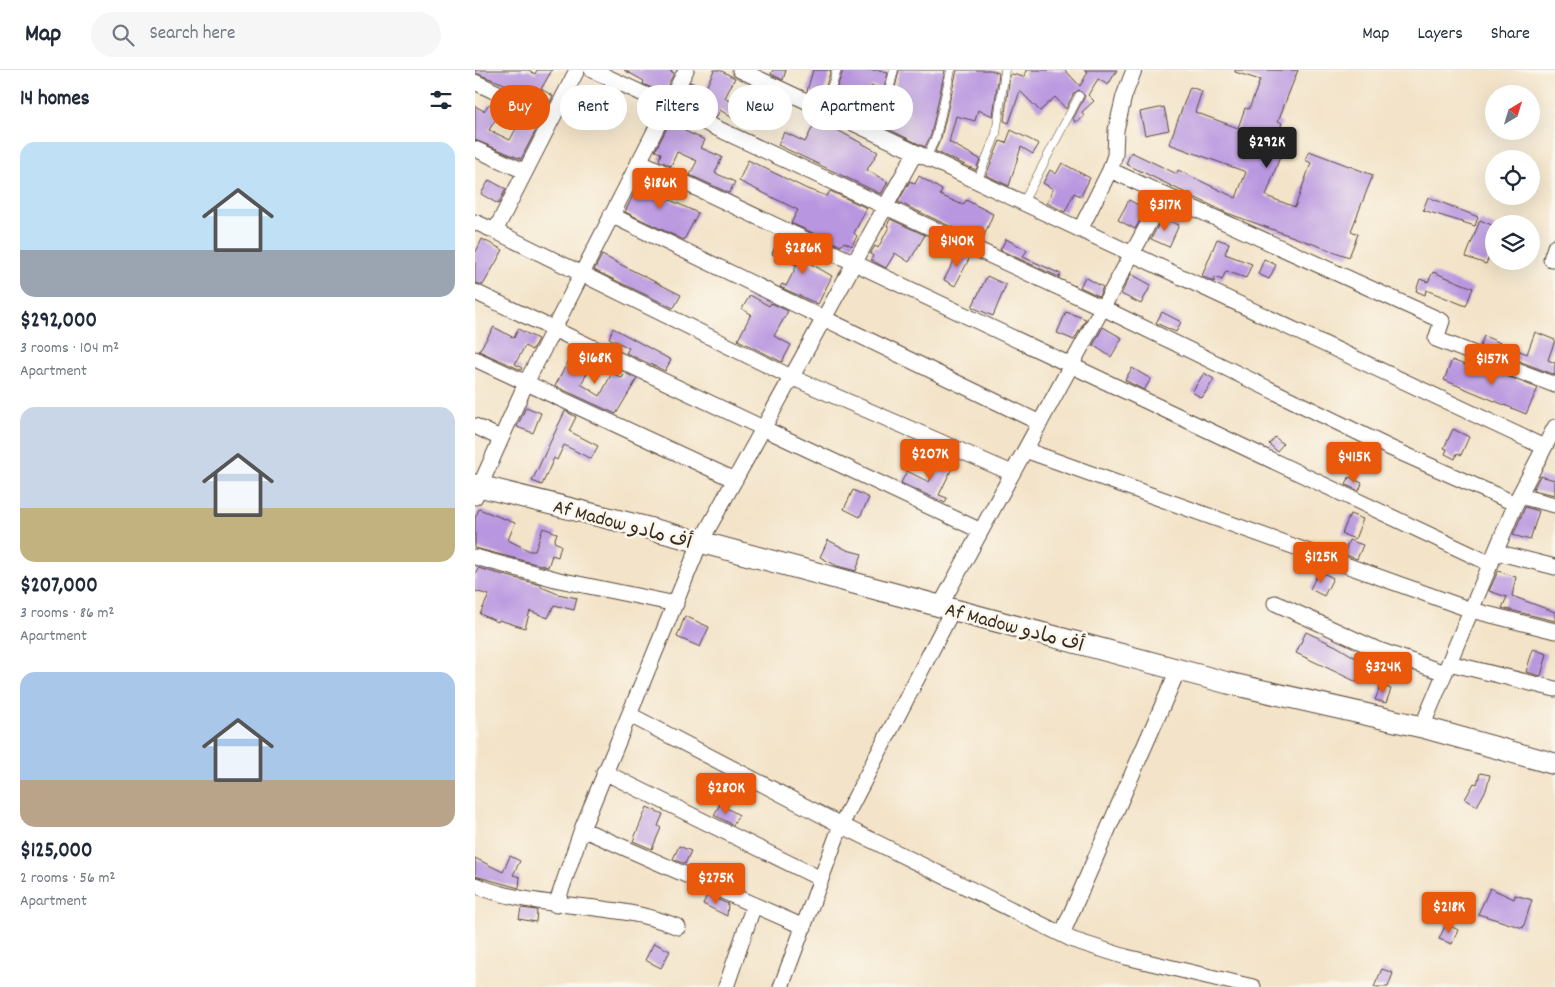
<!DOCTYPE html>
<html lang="en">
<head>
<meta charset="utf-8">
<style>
  body { margin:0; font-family:Dekko,"Playpen Sans Arabic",sans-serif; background:#f6f6f7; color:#1f2937; height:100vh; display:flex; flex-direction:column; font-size:19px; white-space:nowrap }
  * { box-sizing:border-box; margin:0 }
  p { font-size:16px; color:#747a83 }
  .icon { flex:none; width:28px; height:28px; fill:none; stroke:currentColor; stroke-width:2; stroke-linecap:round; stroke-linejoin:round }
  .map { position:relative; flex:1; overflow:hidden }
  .side { display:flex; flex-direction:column; background:#fff; width:475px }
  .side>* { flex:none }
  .banner { position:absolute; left:15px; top:15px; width:475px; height:45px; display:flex; gap:10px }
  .needle { width:32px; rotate:38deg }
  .tools { position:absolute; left:1010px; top:15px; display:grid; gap:10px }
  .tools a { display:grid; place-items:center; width:55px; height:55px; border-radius:50%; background:#fff; box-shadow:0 5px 20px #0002; font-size:25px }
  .price { position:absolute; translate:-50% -42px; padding:0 11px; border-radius:5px; background:#ea580c; color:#fff; font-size:16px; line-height:32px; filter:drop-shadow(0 1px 2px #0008) }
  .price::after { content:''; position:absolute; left:50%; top:30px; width:15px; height:11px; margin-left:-8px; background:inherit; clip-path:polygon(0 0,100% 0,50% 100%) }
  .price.selected { background:#222; color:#fff }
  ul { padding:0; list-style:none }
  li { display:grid; align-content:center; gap:10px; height:265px; padding:0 20px }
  li span { display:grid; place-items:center; height:155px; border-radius:15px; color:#555 }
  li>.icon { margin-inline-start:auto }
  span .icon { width:90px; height:90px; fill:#fffc; stroke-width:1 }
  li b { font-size:21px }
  h2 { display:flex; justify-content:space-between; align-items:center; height:60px; padding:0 20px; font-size:21px }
  .pill { padding:0 18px; border-radius:22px; background:#fff; box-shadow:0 5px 20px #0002; font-size:18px; line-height:45px }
  .pill.selected { background:#ea580c; color:#fff }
  header { display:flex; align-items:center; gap:30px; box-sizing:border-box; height:70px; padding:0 25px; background:#fff; border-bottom:1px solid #e0e1e3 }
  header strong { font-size:24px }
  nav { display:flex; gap:28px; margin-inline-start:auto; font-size:18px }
  .search { width:350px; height:45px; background:#f6f6f7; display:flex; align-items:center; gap:12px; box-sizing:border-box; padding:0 18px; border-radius:28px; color:#747a83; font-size:19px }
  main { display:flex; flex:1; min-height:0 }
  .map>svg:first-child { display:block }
</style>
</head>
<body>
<header>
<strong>Map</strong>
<div class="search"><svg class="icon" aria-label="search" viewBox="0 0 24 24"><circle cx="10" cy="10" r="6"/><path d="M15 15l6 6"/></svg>Search here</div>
<nav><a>Map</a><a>Layers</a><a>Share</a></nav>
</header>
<main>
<section class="side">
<h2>14 homes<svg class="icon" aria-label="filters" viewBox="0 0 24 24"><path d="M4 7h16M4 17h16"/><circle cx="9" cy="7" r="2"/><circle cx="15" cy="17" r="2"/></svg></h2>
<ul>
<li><span style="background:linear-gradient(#bfe0f5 70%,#9aa5b1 0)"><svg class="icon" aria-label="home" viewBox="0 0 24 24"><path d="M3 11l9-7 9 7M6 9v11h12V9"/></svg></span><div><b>$292,000</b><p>3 rooms · 104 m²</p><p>Apartment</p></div></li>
<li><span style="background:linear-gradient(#c9d6e8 65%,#c2b280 0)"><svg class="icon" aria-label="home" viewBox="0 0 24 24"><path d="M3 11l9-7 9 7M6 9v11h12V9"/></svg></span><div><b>$207,000</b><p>3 rooms · 86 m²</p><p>Apartment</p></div></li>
<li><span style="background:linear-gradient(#a9c7e8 70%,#b9a48a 0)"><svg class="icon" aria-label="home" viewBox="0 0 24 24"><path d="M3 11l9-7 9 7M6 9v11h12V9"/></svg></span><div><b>$125,000</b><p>2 rooms · 56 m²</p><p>Apartment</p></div></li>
</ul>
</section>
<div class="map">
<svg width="1080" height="917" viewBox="0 0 1080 917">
  <rect width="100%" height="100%" fill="#fbf7ec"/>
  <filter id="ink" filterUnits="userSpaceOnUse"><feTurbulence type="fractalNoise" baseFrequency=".02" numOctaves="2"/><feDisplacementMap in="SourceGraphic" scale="10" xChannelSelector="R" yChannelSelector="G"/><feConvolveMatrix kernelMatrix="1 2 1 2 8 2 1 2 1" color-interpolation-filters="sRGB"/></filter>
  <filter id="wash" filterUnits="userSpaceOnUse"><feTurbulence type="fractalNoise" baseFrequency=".0096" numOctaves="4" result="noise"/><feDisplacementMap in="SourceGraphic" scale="20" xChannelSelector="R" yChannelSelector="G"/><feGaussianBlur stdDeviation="1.12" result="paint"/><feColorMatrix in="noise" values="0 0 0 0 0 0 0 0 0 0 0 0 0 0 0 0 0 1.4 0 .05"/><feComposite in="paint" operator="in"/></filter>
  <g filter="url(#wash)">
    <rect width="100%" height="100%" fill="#f3e3c8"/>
    <g id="blocks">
      <path fill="#b997e0" d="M 0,0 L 54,0 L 60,4 L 62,0 L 77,0 L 66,19 L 78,26 L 73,37 L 40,18 L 0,3 Z
        M 149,0 L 194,0 L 199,3 L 189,23 L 168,14 L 169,11 Z
        M 239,0 L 245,0 L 260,8 L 250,28 L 269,40 L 262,51 L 245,40 L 241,48 L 206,31 L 215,12 L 230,20 Z
        M 298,0 L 311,0 L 308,10 L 296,4 Z
        M 338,0 L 356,0 L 347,28 L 332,21 Z
        M 368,0 L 404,0 L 413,3 L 409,19 L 397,16 L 387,46 L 357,33 Z
        M 424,0 L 470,0 L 456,65 L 450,77 L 411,58 Z
        M 482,0 L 516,0 L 524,3 L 518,46 L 503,40 L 500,51 L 481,46 L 474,72 L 505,89 L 501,100 L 460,81 L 466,68 Z
        M 551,0 L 590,0 L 605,16 L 613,2 L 609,0 L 642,0 L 633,15 L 623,9 L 613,25 L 619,31 L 607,42 L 609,47 L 600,52 L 598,49 L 610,26 L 604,20 L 599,23 L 591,39 L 580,27 L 565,41 L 545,21 L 534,53 L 529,51 L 535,5 L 537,4 L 549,7 Z
        M 760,0 L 823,0 L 803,51 L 807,53 L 800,71 L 809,75 L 791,126 L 820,137 L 836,93 L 830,90 L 834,81 L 898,105 L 876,161 L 883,164 L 874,187 L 752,143 L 651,94 L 656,82 L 702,104 L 703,100 L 761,128 L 771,102 L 694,74 L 715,17 L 727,21 L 720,42 L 763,58 L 770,38 L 774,39 L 785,10 L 760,2 Z
        M 14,34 L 26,41 L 14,60 L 35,70 L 46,49 L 62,58 L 46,89 L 0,70 L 0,36 L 9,41 Z
        M 689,37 L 694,60 L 670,65 L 665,42 Z
        M 197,48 L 213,55 L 210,61 L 230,70 L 226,78 L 247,87 L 240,103 L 260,112 L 254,123 L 215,105 L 222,91 L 202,82 L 196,96 L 184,90 L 186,83 L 180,81 Z
        M 342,49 L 403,82 L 392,100 L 413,112 L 406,124 L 303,75 L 309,62 L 330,72 Z
        M 536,60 L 564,74 L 558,84 L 546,77 L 534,116 L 511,105 L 525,71 L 531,73 Z
        M 273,90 L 332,119 L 352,126 L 355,121 L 392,138 L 379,163 L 382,166 L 377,176 L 369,172 L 366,176 L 316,153 L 323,140 L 264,111 Z
        M 587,93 L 615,108 L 606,126 L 599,123 L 590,142 L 572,133 L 578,119 L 568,113 L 575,100 L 581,104 Z
        M 444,106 L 467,120 L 465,125 L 488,135 L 491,130 L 518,144 L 507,171 L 423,132 L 435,111 L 440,114 Z
        M 176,107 L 185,111 L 180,123 L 223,143 L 209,170 L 150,142 L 165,111 L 173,114 Z
        M 14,110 L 31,119 L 23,134 L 6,124 Z
        M 953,127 L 1003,147 L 1000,156 L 948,140 Z
        M 654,130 L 671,139 L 660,159 L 643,150 Z
        M 687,148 L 704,155 L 694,177 L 676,169 Z
        M 415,149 L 450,165 L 434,192 L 420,183 L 411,198 L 396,190 L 398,186 L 395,184 L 400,176 L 403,178 L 414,157 L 412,156 Z
        M 1005,150 L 1019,156 L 1019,175 L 1011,194 L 991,187 Z
        M 304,168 L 317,174 L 314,181 L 357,206 L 343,234 L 305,217 L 307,214 L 311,216 L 322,195 L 297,184 Z
        M 7,169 L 28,180 L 8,215 L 0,213 L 0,184 Z
        M 531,169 L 552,180 L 548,187 L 586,204 L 584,207 L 525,180 Z
        M 742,169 L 754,173 L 750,184 L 777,194 L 771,208 L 751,201 L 747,210 L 740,207 L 739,212 L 727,206 Z
        M 484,181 L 495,187 L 480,216 L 469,210 Z
        M 127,185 L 206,225 L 200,236 L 198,238 L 119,200 Z
        M 789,189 L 801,195 L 794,209 L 783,204 Z
        M 958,202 L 998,218 L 991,236 L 951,220 L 950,225 L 941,221 L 945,209 L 953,212 Z
        M 656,204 L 676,215 L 666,234 L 646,224 Z
        M 512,206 L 531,215 L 518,246 L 497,237 Z
        M 610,207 L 628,217 L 624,226 L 605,217 Z
        M 275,225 L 294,236 L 296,233 L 313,241 L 299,266 L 316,275 L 307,292 L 263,270 L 276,244 L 267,239 Z
        M 591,242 L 611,249 L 599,270 L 582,263 Z
        M 687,242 L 706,252 L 701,262 L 681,253 Z
        M 19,257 L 39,268 L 43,259 L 63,269 L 57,280 L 50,276 L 40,294 L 47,298 L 46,300 L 4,281 Z
        M 628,257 L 647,268 L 636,287 L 618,275 Z
        M 138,258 L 196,290 L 190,301 L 151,283 L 154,278 L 134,268 Z
        M 1060,262 L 1080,270 L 1073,290 L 1080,293 L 1080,305 L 1005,276 L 1009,266 L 1052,284 Z
        M 98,282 L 117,295 L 106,314 L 125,326 L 137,303 L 147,308 L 150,303 L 162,309 L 141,344 L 80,316 Z
        M 977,290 L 998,298 L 999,294 L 1063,318 L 1051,344 L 969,310 Z
        M 657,298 L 676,309 L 669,320 L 650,310 Z
        M 729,303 L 739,309 L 727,328 L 717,322 Z
        M 51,337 L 66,343 L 58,363 L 42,357 Z
        M 90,341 L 101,347 L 94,361 L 123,376 L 116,389 L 89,375 L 82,390 L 79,388 L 67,415 L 57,411 Z
        M 978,359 L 994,367 L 986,385 L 982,383 L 980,389 L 970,384 L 972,379 L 969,378 Z
        M 800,367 L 808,374 L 802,381 L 794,374 Z
        M 466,389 L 478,396 L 464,425 L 472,428 L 470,433 L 426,413 L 432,401 L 454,412 Z
        M 1065,406 L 1080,410 L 1080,425 L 1058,420 Z
        M 874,407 L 887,413 L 884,421 L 871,415 Z
        M 378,420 L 394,428 L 385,447 L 369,439 Z
        M 1050,437 L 1064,441 L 1055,470 L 1038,465 Z
        M 4,439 L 40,453 L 33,470 L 55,481 L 60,481 L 68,458 L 82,463 L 79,472 L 86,475 L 83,487 L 77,485 L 73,497 L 0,478 L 0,448 Z
        M 875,444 L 888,449 L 880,469 L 867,464 Z
        M 353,470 L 372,480 L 387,484 L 381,501 L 362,496 L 345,487 Z
        M 874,470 L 888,475 L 882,489 L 869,484 Z
        M 3,498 L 66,515 L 66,517 L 83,524 L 102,528 L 99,540 L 79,535 L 73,548 L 55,541 L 50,558 L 24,550 L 23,552 L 5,544 L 14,525 L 0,521 L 0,504 Z
        M 844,501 L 858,508 L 849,526 L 835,519 Z
        M 1023,501 L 1041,507 L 1037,526 L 1080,542 L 1080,551 L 1027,538 L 1032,527 L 1014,521 Z
        M 210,546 L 234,557 L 225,577 L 202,567 Z
        M 831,562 L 861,576 L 896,597 L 888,612 L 886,614 L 821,583 Z
        M 1058,579 L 1072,584 L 1066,606 L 1051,602 Z
        M 906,615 L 916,619 L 911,633 L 900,630 Z
        M 1005,703 L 1015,705 L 1011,720 L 1002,736 L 990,729 L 999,713 L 1002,714 Z
        M 245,734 L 264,745 L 258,755 L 239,745 Z
        M 172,737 L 188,744 L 183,756 L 186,758 L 177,779 L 158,771 Z
        M 204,776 L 216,781 L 210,794 L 198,789 Z
        M 35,786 L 45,791 L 38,805 L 45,807 L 44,818 L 0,806 L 0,788 L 28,802 Z
        M 1015,818 L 1039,829 L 1040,825 L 1057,830 L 1048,858 L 1003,844 Z
        M 232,825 L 253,834 L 252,846 L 228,834 Z
        M 46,838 L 62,840 L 61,852 L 44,849 Z
        M 971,854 L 983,860 L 977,874 L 964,869 Z
        M 179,873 L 195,881 L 186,898 L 170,890 Z
        M 907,899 L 918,903 L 913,917 L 899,917 Z"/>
    </g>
  </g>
  <g filter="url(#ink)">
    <use href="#blocks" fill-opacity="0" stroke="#574638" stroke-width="1"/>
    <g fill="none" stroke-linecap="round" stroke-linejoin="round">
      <defs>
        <path id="lane" d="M 349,40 L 362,0
          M 403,65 L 419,0
          M 451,88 L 461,67 L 476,0
          M 502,112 L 521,64 L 530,0
          M 548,133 L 604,26"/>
        <path id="street" d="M 102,0 L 20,161 L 316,307 L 537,403
          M 117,0 L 628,238 L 913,377 L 1041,434
          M 265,0 L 1069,377
          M 0,12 L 77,49
          M 0,79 L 49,101
          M 164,91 L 1016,494
          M 635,100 L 967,251 L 961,269 L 1080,315
          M 136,145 L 565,353
          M 0,152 L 20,161
          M 605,160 L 635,100 L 640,85 L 641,60 L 649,26 L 659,0
          M 1080,177 L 1076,189 L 1080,189
          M 0,222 L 506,461
          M 0,289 L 260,410
          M 0,356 L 25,368
          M 550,380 L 996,540 L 1080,561
          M 1044,426 L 1080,435
          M 0,427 L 51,313 L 211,0
          M 1021,482 L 1080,497
          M 0,487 L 84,510 L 201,534
          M 800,533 L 901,579 L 970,603
          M 465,536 L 689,125
          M 974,593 L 1080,619
          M 155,645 L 366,755 L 598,870 L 651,887 L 778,917
          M 947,657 L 1044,426 L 1080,357
          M 129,702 L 346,809
          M 107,759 L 329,857
          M 0,815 C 65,842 141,830 203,857
          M 81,835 L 107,759 L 225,473 L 440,83
          M 587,864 L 703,600
          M 251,917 L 279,835
          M 306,917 L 366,755 L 478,539"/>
        <path id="secondary" d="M 0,415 L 169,457 L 753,613 L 947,657 L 1080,694"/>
      </defs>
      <use href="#lane" stroke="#574638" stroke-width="9"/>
      <use href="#street" stroke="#574638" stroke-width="17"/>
      <use href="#secondary" stroke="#574638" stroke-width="23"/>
      <use href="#lane" stroke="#fff" stroke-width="8"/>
      <use href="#street" stroke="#fff" stroke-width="15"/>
      <use href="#secondary" stroke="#fff" stroke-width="21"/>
    </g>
  </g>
  <g text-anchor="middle" stroke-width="5" stroke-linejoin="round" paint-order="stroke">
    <g font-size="20" fill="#3b2a1e" stroke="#fbf7ec">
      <text transform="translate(148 453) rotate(15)" y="7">Af Madow أف مادو</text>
      <text transform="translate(540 556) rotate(15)" y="7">Af Madow أف مادو</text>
    </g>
  </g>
</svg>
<div class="tools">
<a><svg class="needle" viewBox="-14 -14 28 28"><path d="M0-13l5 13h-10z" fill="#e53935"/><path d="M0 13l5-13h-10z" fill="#747a83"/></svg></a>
<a><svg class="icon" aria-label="locate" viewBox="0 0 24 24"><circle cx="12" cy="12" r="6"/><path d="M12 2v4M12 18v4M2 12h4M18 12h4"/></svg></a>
<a><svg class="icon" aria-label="layers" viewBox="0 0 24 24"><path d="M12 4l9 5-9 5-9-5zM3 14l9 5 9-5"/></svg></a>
</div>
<b class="price selected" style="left:792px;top:99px">$292K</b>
<b class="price" style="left:185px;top:140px">$186K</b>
<b class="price" style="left:690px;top:162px">$317K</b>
<b class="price" style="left:482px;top:198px">$140K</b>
<b class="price" style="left:328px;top:205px">$286K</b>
<b class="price" style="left:120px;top:315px">$168K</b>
<b class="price" style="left:1017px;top:316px">$157K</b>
<b class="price" style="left:455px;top:411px">$207K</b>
<b class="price" style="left:879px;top:414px">$415K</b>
<b class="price" style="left:846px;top:514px">$125K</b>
<b class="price" style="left:908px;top:624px">$324K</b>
<b class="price" style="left:251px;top:745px">$280K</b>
<b class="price" style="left:241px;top:835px">$275K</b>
<b class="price" style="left:974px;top:864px">$218K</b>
<div class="banner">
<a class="pill selected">Buy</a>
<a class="pill">Rent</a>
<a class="pill">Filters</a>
<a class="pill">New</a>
<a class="pill">Apartment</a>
</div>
</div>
</main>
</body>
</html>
